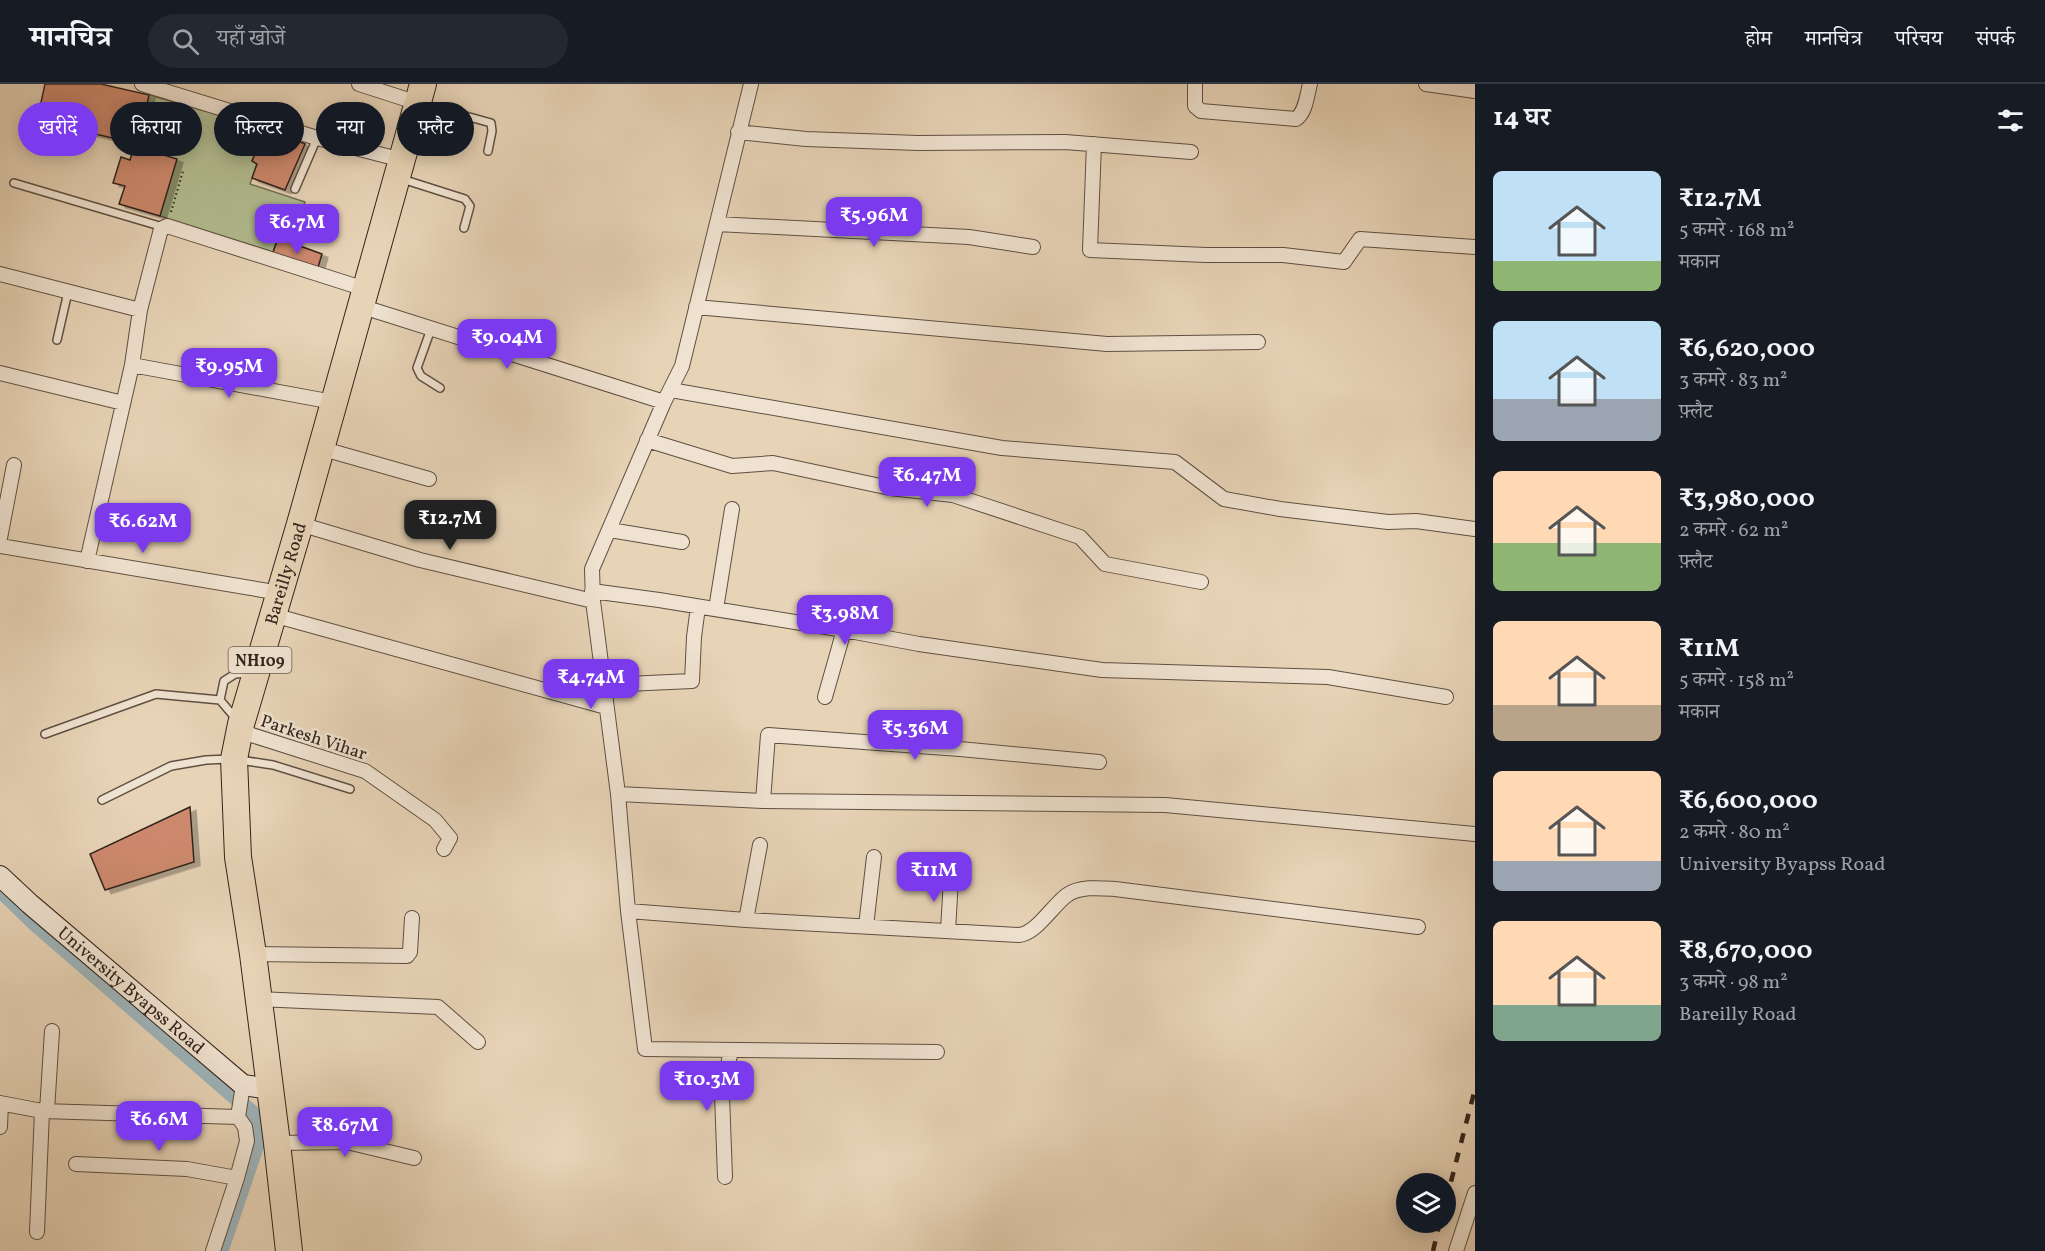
<!DOCTYPE html>
<html lang="hi">
<head>
<meta charset="utf-8">
<style>
  body { margin:0; font-family:Vollkorn,"Noto Serif Devanagari",serif; background:#242831; color:#f1f3f6; height:100vh; display:flex; flex-direction:column; font-size:22px; white-space:nowrap }
  * { box-sizing:border-box; margin:0 }
  p { font-size:20px; color:#9ea1a6 }
  .icon { flex:none; width:33px; height:33px; fill:none; stroke:currentColor; stroke-width:2; stroke-linecap:round; stroke-linejoin:round }
  .map { position:relative; flex:1; overflow:hidden }
  .panel { display:flex; flex-direction:column; background:#171b24; width:570px }
  .panel>* { flex:none }
  .banner { position:absolute; left:18px; top:18px; width:570px; height:54px; display:flex; gap:12px }
  .tools { position:absolute; left:1396px; top:1089px; display:grid; gap:12px }
  .tools a { display:grid; place-items:center; width:60px; height:60px; border-radius:50%; background:#171b24; box-shadow:0 3px 15px #0003; font-size:30px }
  .price { position:absolute; translate:-50% -51px; padding:0 14px; border-radius:12px; background:#7c3aed; color:#fff; font-size:20px; line-height:39px; filter:drop-shadow(0 2px 3px #0008) }
  .price::after { content:''; position:absolute; left:50%; top:36px; width:18px; height:14px; margin-left:-9px; background:inherit; clip-path:polygon(0 0,100% 0,50% 100%) }
  .price.selected { background:#222; color:#fff }
  ul { padding:0; list-style:none }
  li { display:flex; align-items:center; gap:18px; height:150px; padding:0 18px }
  li span { display:grid; place-items:center; flex:none; width:168px; height:120px; border-radius:9px; color:#555 }
  li>.icon { margin-inline-start:auto }
  span .icon { width:72px; height:72px; fill:#fffc; stroke-width:1 }
  li b { font-size:26px }
  h2 { display:flex; justify-content:space-between; align-items:center; height:72px; padding:0 18px; font-size:26px }
  .pill { padding:0 21px; border-radius:27px; background:#171b24; box-shadow:0 3px 15px #0003; font-size:21px; line-height:54px }
  .pill.selected { background:#7c3aed; color:#fff }
  header { display:flex; align-items:center; gap:36px; box-sizing:border-box; height:84px; padding:0 30px; background:#171b24; border-bottom:2px solid #363941 }
  header strong { font-size:28px }
  nav { display:flex; gap:33px; margin-inline-start:auto; font-size:21px }
  .search { width:420px; height:54px; background:#242831; display:flex; align-items:center; gap:15px; box-sizing:border-box; padding:0 21px; border-radius:33px; color:#9ea1a6; font-size:22px }
  main { display:flex; flex:1; min-height:0 }
  .map>svg:first-child { display:block }
</style>
</head>
<body>
<header>
<strong>मानचित्र</strong>
<div class="search"><svg class="icon" aria-label="search" viewBox="0 0 24 24"><circle cx="10" cy="10" r="6"/><path d="M15 15l6 6"/></svg>यहाँ खोजें</div>
<nav><a>होम</a><a>मानचित्र</a><a>परिचय</a><a>संपर्क</a></nav>
</header>
<main>
<div class="map">
<svg width="1475" height="1167" viewBox="0 0 1475 1167">
  <defs>
    <filter id="shadow"><feDropShadow dx="6" dy="3.5" stdDeviation="0" flood-color="#0004"/></filter>
  </defs>
  <rect width="100%" height="100%" fill="#e7d3b6"/>
  <filter id="stains"><feTurbulence type="fractalNoise" baseFrequency=".00333" numOctaves="4"/><feColorMatrix values="0 0 0 0 .2 0 0 0 0 .09 0 0 0 0 .02 0 0 0 .5 -.17"/></filter>
  <radialGradient id="worn" r=".72"><stop offset=".6" stop-color="#630" stop-opacity="0"/><stop offset="1" stop-color="#630" stop-opacity=".3"/></radialGradient>
  <path fill="#b2bd91" stroke="#727056" stroke-width="1.5" d="M 149,11 L 266,44 L 252,77 L 257,80 L 250,100 L 305,118 L 293,159 L 278,154 L 273,168 L 160,132 L 138,63 Z"/>
  <g fill="none" stroke-linecap="round" stroke-linejoin="round">
    <path stroke="#9db4ba" stroke-width="15" d="M 0,806 L 35,840 L 254,1030 L 261,1049 L 221,1167"/>
  </g>
  <path fill="#cd896d" stroke="#32241c" stroke-width="1.5" filter="url(#shadow)" d="M 45,0 L 101,0 L 149,11 L 138,60 L 61,42 L 62,37 L 38,32 Z
    M 266,44 L 305,60 L 285,106 L 252,94 L 257,80 L 252,77 Z
    M 134,62 L 177,75 L 160,132 L 119,120 L 125,102 L 113,99 L 121,73 L 130,76 Z
    M 278,154 L 322,170 L 317,187 L 272,171 Z
    M 190,723 L 194,778 L 105,806 L 90,770 Z"/>
  <g fill="none" stroke-linecap="round" stroke-linejoin="round">
    <defs>
      <path id="lane" d="M 423,20 L 491,39 L 492,47 L 488,67
        M 402,95 L 465,115 L 470,122 L 464,144
        M 14,99 L 163,143
        M 295,105 L 317,54
        M 431,245 L 417,284 L 421,292 L 440,304
        M 57,256 L 68,208
        M 237,636 L 220,616 L 224,597 L 235,590 L 250,589
        M 45,650 L 156,610 L 220,616
        M 240,676 L 273,681 L 350,705
        M 102,716 L 171,682 L 206,676 L 229,675"/>
      <path id="street" d="M 142,0 L 317,54 L 402,76
        M 359,0 L 418,19
        M 751,0 L 682,282 L 664,318 L 592,485 L 593,517 L 618,710 L 628,827 L 645,965 L 937,968
        M 1195,0 L 1195,22 L 1201,27 L 1296,35 C 1306,28 1307,11 1310,0
        M 1426,0 L 1475,7
        M 738,48 L 806,55 L 918,59 L 1065,58 L 1191,68
        M 1094,60 L 1090,166 L 1206,171 L 1283,171 L 1344,178 L 1360,155 L 1475,163
        M 717,140 L 969,153 L 1033,163
        M 0,190 L 140,226
        M 360,222 L 664,318
        M 696,223 L 1107,260 L 1258,258
        M 132,281 L 333,318
        M 0,289 L 123,319
        M 671,306 L 1002,364 L 1175,378 L 1224,415 L 1280,425 L 1388,438 L 1416,437 L 1475,445
        M 647,356 L 732,382 L 773,379 L 890,404 L 953,411 L 1080,453 L 1105,480 L 1201,498
        M 320,364 L 429,395
        M 300,440 L 420,476 L 593,517
        M 610,446 L 682,458
        M 0,454 L 14,381
        M 0,462 L 280,509
        M 87,477 L 132,281 L 140,226 L 161,145 L 167,142 L 365,205
        M 592,507 L 659,516 L 844,546 L 919,560 L 1102,586 L 1328,593 L 1446,613
        M 716,525 L 732,425
        M 273,531 L 606,623
        M 604,601 L 692,597 L 694,553 L 698,523
        M 825,613 L 844,546
        M 239,647 L 365,687 L 435,736 L 450,754 L 444,765
        M 618,710 L 763,717 L 1165,721 L 1475,750
        M 763,717 L 768,651 L 960,665 L 1099,678
        M 628,827 L 746,836 L 1019,851 C 1036,850 1053,821 1067,811 C 1080,802 1100,804 1115,805 L 1418,843
        M 746,836 L 760,761
        M 866,842 L 874,773
        M 948,847 L 951,794
        M 253,870 L 407,872 L 410,868 L 412,834
        M 258,915 L 438,923 L 478,958
        M 0,1019 L 42,1027 L 238,1033
        M 47,1027 L 52,947
        M 0,1043 L 1,1020
        M 277,1059 L 347,1058 L 414,1074
        M 76,1080 L 187,1085 L 237,1094
        M 725,1093 L 722,1011 L 731,966
        M 37,1148 L 42,1027
        M 213,1167 L 237,1094 L 247,1057 L 245,1043 L 238,1033 L 243,1001
        M 1456,1167 L 1475,1109"/>
      <g id="secondary">
        <path id="s1" d="M 0,792 L 30,820 L 243,1001 L 270,1005"/>
      </g>
      <g id="highway">
        <path id="s2" d="M 289,1167 L 277,1059 L 253,870 L 238,773 L 234,675 L 241,640 L 300,440 L 423,0"/>
      </g>
    </defs>
    <use href="#lane" stroke="#5f5042" stroke-width="10"/>
    <use href="#street" stroke="#5f5042" stroke-width="16"/>
    <use href="#secondary" stroke="#32241c" stroke-width="22"/>
    <use href="#highway" stroke="#32241c" stroke-width="28"/>
    <path stroke="#32241c" stroke-width="2" stroke-dasharray="1.5 3" stroke-linecap="butt" d="M 171,128 L 183,87"/>
    <use href="#lane" stroke="#efe2d0" stroke-width="7"/>
    <use href="#street" stroke="#efe2d0" stroke-width="14"/>
    <use href="#secondary" stroke="#efe2d0" stroke-width="20"/>
    <use href="#highway" stroke="#e7d3b6" stroke-width="26"/>
    <path stroke="#32241c" stroke-width="4.5" stroke-dasharray="10 10" stroke-linecap="butt" d="M 1446,1117 L 1475,1005
      M 1433,1167 L 1440,1138"/>
  </g>
  <g text-anchor="middle" stroke-width="5" stroke-linejoin="round" paint-order="stroke">
    <rect fill="#efe2d0" stroke="#6b5d52" stroke-width="1.5" x="228.5" y="563" width="63" height="26" rx="4.5"/>
    <g font-size="16" font-weight="bold" fill="#32241c">
      <text x="260" y="582">NH109</text>
    </g>
    <g font-size="18" fill="#32241c" stroke="#efe2d0">
      <text dy="6" stroke="none"><textPath href="#s2" startOffset="688">Bareilly Road</textPath></text>
      <text transform="translate(314 653) rotate(18)" y="6">Parkesh Vihar</text>
      <text dy="6" stroke="none"><textPath href="#s1" startOffset="174">University Byapss Road</textPath></text>
    </g>
  </g>
  <rect width="100%" height="100%" filter="url(#stains)"/>
  <rect width="100%" height="100%" fill="url(#worn)"/>
</svg>
<div class="tools">
<a><svg class="icon" aria-label="layers" viewBox="0 0 24 24"><path d="M12 4l9 5-9 5-9-5zM3 14l9 5 9-5"/></svg></a>
</div>
<b class="price" style="left:874px;top:164px">₹5.96M</b>
<b class="price" style="left:297px;top:171px">₹6.7M</b>
<b class="price" style="left:507px;top:286px">₹9.04M</b>
<b class="price" style="left:229px;top:315px">₹9.95M</b>
<b class="price" style="left:927px;top:424px">₹6.47M</b>
<b class="price selected" style="left:450px;top:467px">₹12.7M</b>
<b class="price" style="left:143px;top:470px">₹6.62M</b>
<b class="price" style="left:845px;top:562px">₹3.98M</b>
<b class="price" style="left:591px;top:626px">₹4.74M</b>
<b class="price" style="left:915px;top:677px">₹5.36M</b>
<b class="price" style="left:934px;top:819px">₹11M</b>
<b class="price" style="left:707px;top:1028px">₹10.3M</b>
<b class="price" style="left:159px;top:1068px">₹6.6M</b>
<b class="price" style="left:345px;top:1074px">₹8.67M</b>
<div class="banner">
<a class="pill selected">खरीदें</a>
<a class="pill">किराया</a>
<a class="pill">फ़िल्टर</a>
<a class="pill">नया</a>
<a class="pill">फ़्लैट</a>
</div>
</div>
<section class="panel">
<h2>14 घर<svg class="icon" aria-label="filters" viewBox="0 0 24 24"><path d="M4 7h16M4 17h16"/><circle cx="9" cy="7" r="2"/><circle cx="15" cy="17" r="2"/></svg></h2>
<ul>
<li><span style="background:linear-gradient(#bfe0f5 75%,#8fb573 0)"><svg class="icon" aria-label="home" viewBox="0 0 24 24"><path d="M3 11l9-7 9 7M6 9v11h12V9"/></svg></span><div><b>₹12.7M</b><p>5 कमरे · 168 m²</p><p>मकान</p></div></li>
<li><span style="background:linear-gradient(#bfe0f5 65%,#9aa5b1 0)"><svg class="icon" aria-label="home" viewBox="0 0 24 24"><path d="M3 11l9-7 9 7M6 9v11h12V9"/></svg></span><div><b>₹6,620,000</b><p>3 कमरे · 83 m²</p><p>फ़्लैट</p></div></li>
<li><span style="background:linear-gradient(#ffd9b3 60%,#8fb573 0)"><svg class="icon" aria-label="home" viewBox="0 0 24 24"><path d="M3 11l9-7 9 7M6 9v11h12V9"/></svg></span><div><b>₹3,980,000</b><p>2 कमरे · 62 m²</p><p>फ़्लैट</p></div></li>
<li><span style="background:linear-gradient(#ffd9b3 70%,#b9a48a 0)"><svg class="icon" aria-label="home" viewBox="0 0 24 24"><path d="M3 11l9-7 9 7M6 9v11h12V9"/></svg></span><div><b>₹11M</b><p>5 कमरे · 158 m²</p><p>मकान</p></div></li>
<li><span style="background:linear-gradient(#ffd9b3 75%,#9aa5b1 0)"><svg class="icon" aria-label="home" viewBox="0 0 24 24"><path d="M3 11l9-7 9 7M6 9v11h12V9"/></svg></span><div><b>₹6,600,000</b><p>2 कमरे · 80 m²</p><p>University Byapss Road</p></div></li>
<li><span style="background:linear-gradient(#ffd9b3 70%,#7fa58c 0)"><svg class="icon" aria-label="home" viewBox="0 0 24 24"><path d="M3 11l9-7 9 7M6 9v11h12V9"/></svg></span><div><b>₹8,670,000</b><p>3 कमरे · 98 m²</p><p>Bareilly Road</p></div></li>
</ul>
</section>
</main>
</body>
</html>
